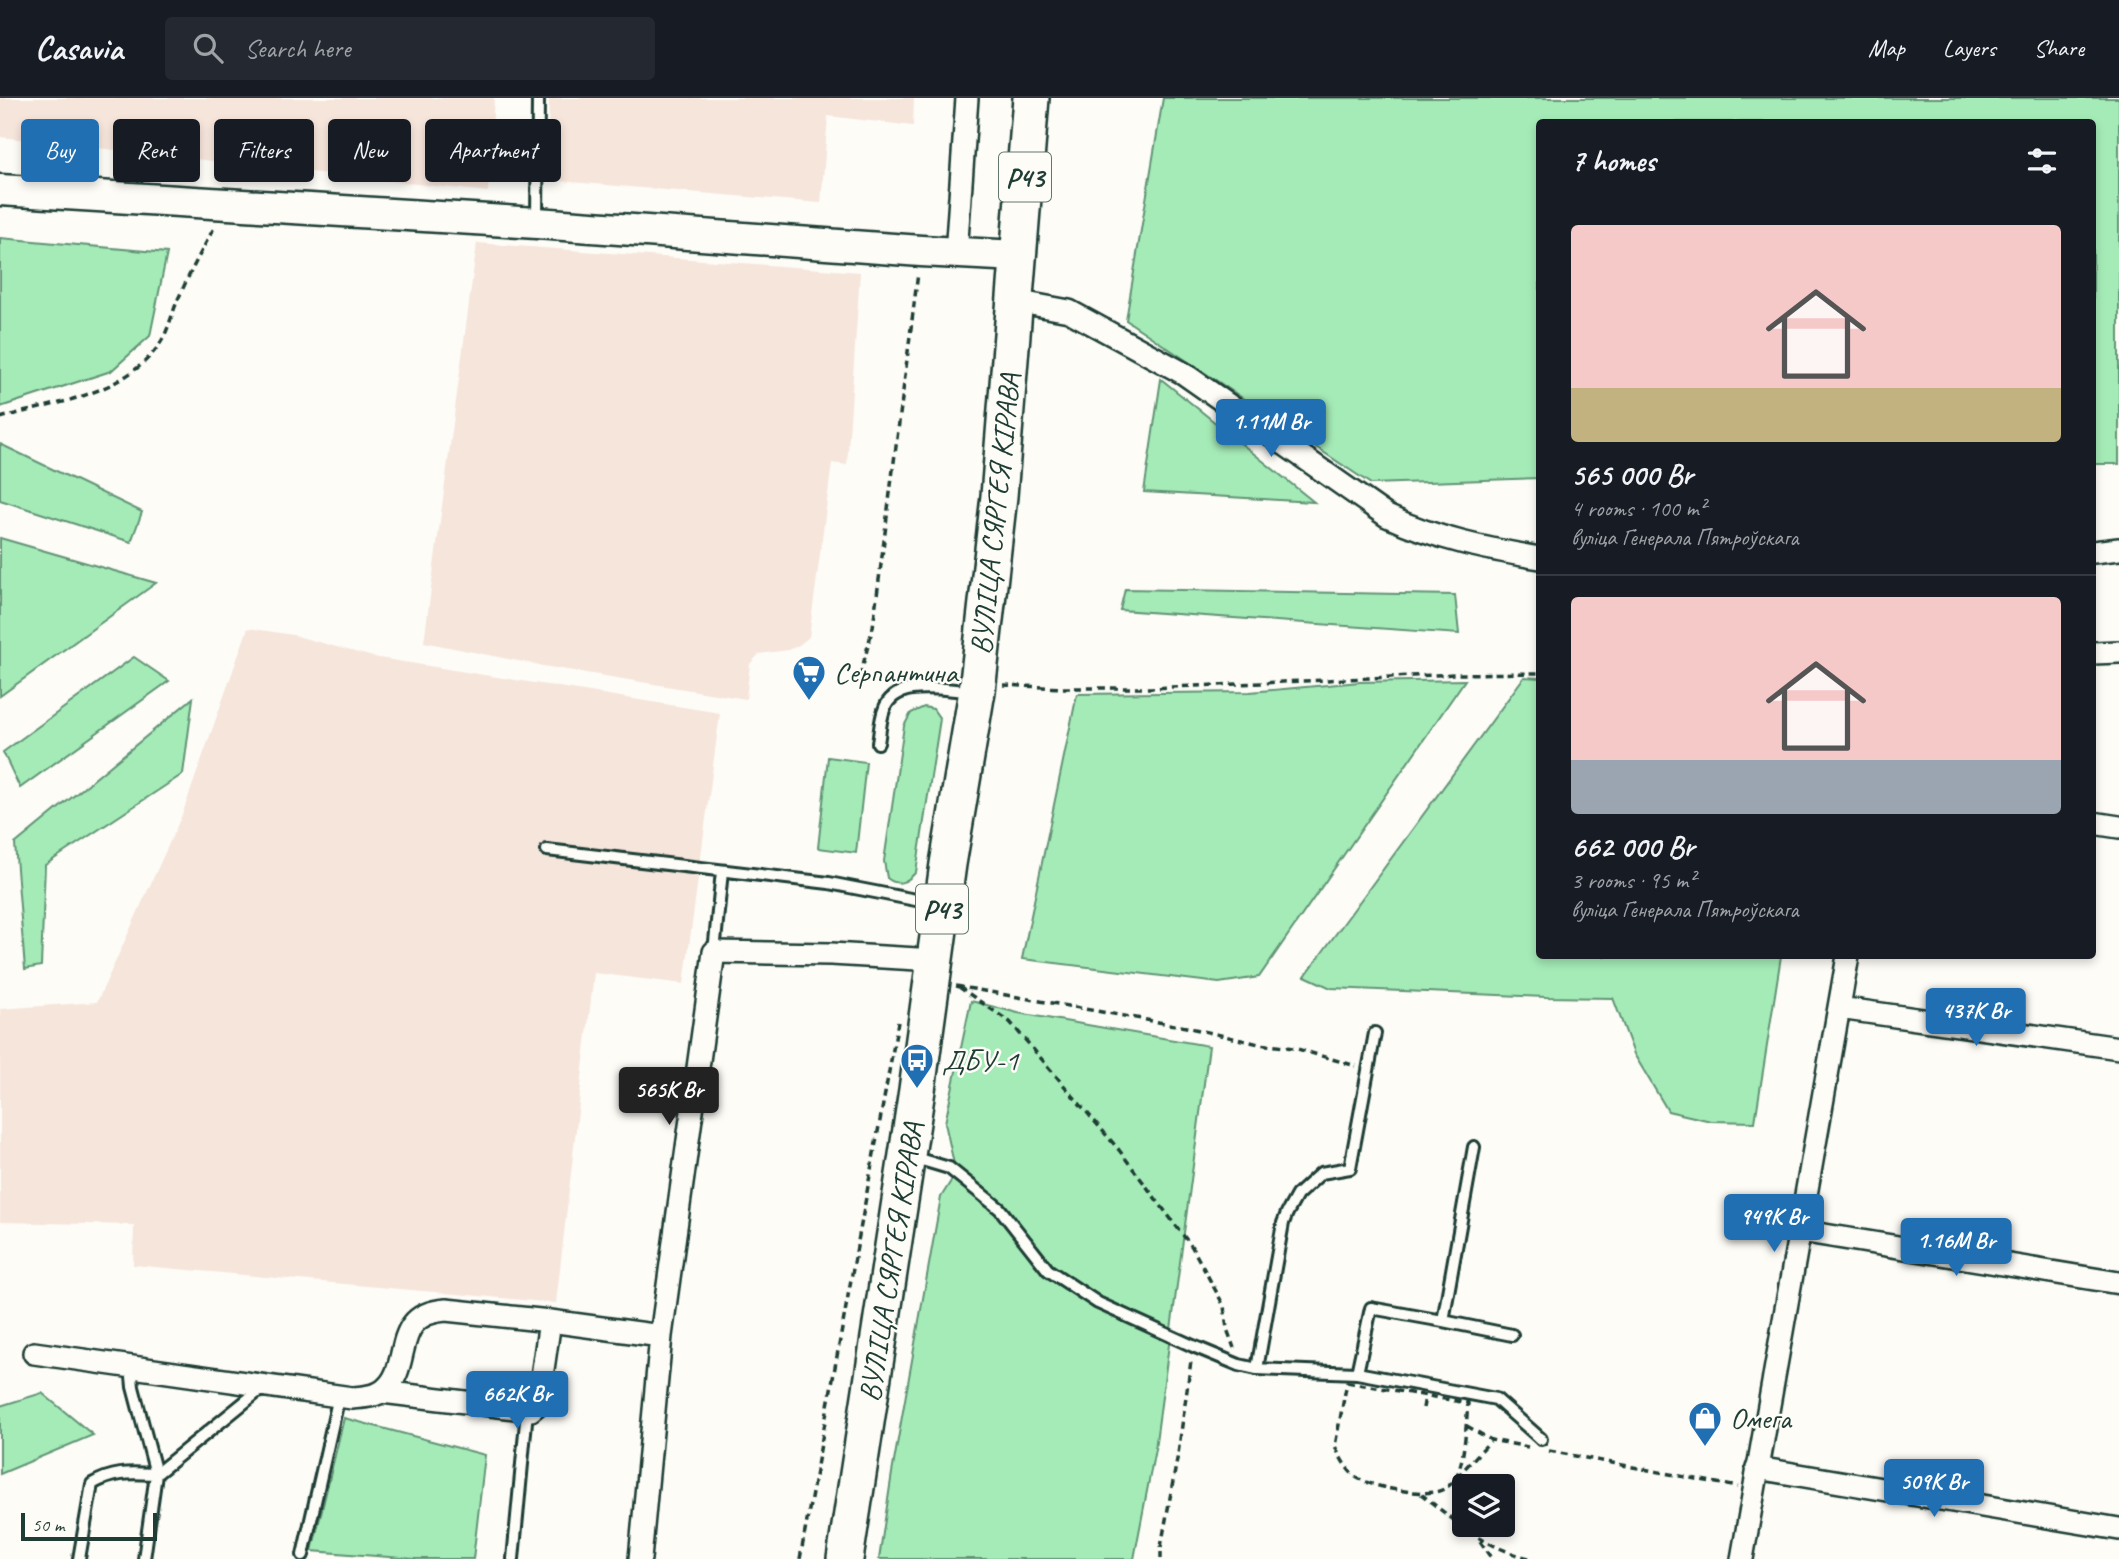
<!DOCTYPE html>
<html lang="en">
<head>
<meta charset="utf-8">
<style>
  body { margin:0; font-family:Caveat,sans-serif; background:#242831; color:#f1f3f6; height:100vh; display:flex; flex-direction:column; font-size:26px; white-space:nowrap }
  * { box-sizing:border-box; margin:0 }
  p { font-size:23px; color:#9ea1a6 }
  .icon { flex:none; width:38px; height:38px; fill:none; stroke:currentColor; stroke-width:2; stroke-linecap:round; stroke-linejoin:round }
  .map { position:relative; flex:1; overflow:hidden }
  .sheet { position:absolute; left:1536px; top:21px; width:560px; height:840px; display:flex; flex-direction:column; background:#171b24; border-radius:7px; box-shadow:0 4px 10px #0003 }
  .sheet>* { flex:none }
  .hud { position:absolute; left:21px; top:21px; width:665px; height:63px; display:flex; gap:14px }
  .controls { position:absolute; left:1452px; top:1376px; display:grid; gap:14px }
  .controls a { display:grid; place-items:center; width:63px; height:63px; border-radius:7px; background:#171b24; box-shadow:0 4px 10px #0003; font-size:35px }
  .scale { position:absolute; left:21px; bottom:18px; width:136px; box-sizing:border-box; padding-left:7px; border:4px solid #1f3d34; border-top:0; font-size:19px; line-height:24px; white-space:nowrap; color:#1f3d34; -webkit-text-stroke:5px #fdfcf7; paint-order:stroke }
  .price { position:absolute; translate:-50% -60px; padding:0 16px; border-radius:7px; background:#1f6fb2; color:#fff; font-size:23px; line-height:46px; filter:drop-shadow(0 2px 4px #0008) }
  .price::after { content:''; position:absolute; left:50%; top:42px; width:21px; height:16px; margin-left:-10px; background:inherit; clip-path:polygon(0 0,100% 0,50% 100%) }
  .price.selected { background:#222; color:#fff }
  ul { padding:0; list-style:none }
  li { display:grid; align-content:center; gap:14px; height:371px; padding:0 35px }
  li+li { border-top:2px solid #363941 }
  li span { display:grid; place-items:center; height:217px; border-radius:7px; color:#555 }
  li>.icon { margin-inline-start:auto }
  span .icon { width:126px; height:126px; fill:#fffc; stroke-width:1 }
  li b { font-size:30px }
  h2 { display:flex; justify-content:space-between; align-items:center; height:84px; padding:0 35px; font-size:30px }
  .pill { padding:0 24px; border-radius:7px; background:#171b24; box-shadow:0 4px 10px #0003; font-size:24px; line-height:63px }
  .pill.selected { background:#1f6fb2; color:#fff }
  header { display:flex; align-items:center; gap:42px; box-sizing:border-box; height:98px; padding:0 35px; background:#171b24; border-bottom:2px solid #363941 }
  header strong { font-size:33px }
  nav { display:flex; gap:38px; margin-inline-start:auto; font-size:24px }
  .search { width:490px; height:63px; background:#242831; display:flex; align-items:center; gap:18px; box-sizing:border-box; padding:0 24px; border-radius:7px; color:#9ea1a6; font-size:26px }
  .map>svg:first-child { display:block }
</style>
</head>
<body>
<header>
<strong>Casavia</strong>
<div class="search"><svg class="icon" aria-label="search" viewBox="0 0 24 24"><circle cx="10" cy="10" r="6"/><path d="M15 15l6 6"/></svg>Search here</div>
<nav><a>Map</a><a>Layers</a><a>Share</a></nav>
</header>
<div class="map">
<svg width="2119" height="1461" viewBox="0 0 2119 1461">
  <rect width="100%" height="100%" fill="#fdfcf7"/>
  <filter id="ink" filterUnits="userSpaceOnUse"><feTurbulence type="fractalNoise" baseFrequency=".0143" numOctaves="2"/><feDisplacementMap in="SourceGraphic" scale="14" xChannelSelector="R" yChannelSelector="G"/><feConvolveMatrix kernelMatrix="1 2 1 2 8 2 1 2 1" color-interpolation-filters="sRGB"/></filter>
  <g filter="url(#ink)">
    <path fill="#f6e5db" d="M 0,0 L 494,0 L 488,94 L 0,39 Z
      M 549,0 L 914,0 L 913,28 L 828,18 L 821,105 L 547,82 Z
      M 477,145 L 860,174 L 847,367 L 832,365 L 809,539 L 799,547 L 788,552 L 759,556 L 750,566 L 746,601 L 543,568 L 424,544 Z
      M 248,530 L 293,537 L 373,559 L 720,615 L 684,886 L 594,875 L 556,1205 L 133,1167 L 134,1127 L 0,1124 L 0,911 L 97,904 L 182,717 Z"/>
    <path fill="#a5ebb7" stroke="#629476" stroke-width="2" d="M 1163,0 L 2119,0 L 2119,366 L 2093,366 L 2093,24 L 1540,24 L 1540,380 L 1371,386 L 1126,222 Z
      M 0,140 L 167,155 L 150,238 L 111,273 L 0,309 Z
      M 1161,281 L 1314,404 L 1144,394 Z
      M 0,346 L 142,414 L 131,444 L 0,402 Z
      M 0,440 L 156,485 L 0,598 Z
      M 1125,491 L 1455,497 L 1459,536 L 1120,512 Z
      M 134,559 L 169,583 L 20,690 L 3,654 Z
      M 1524,579 L 1540,580 L 1540,858 L 1781,858 L 1755,1024 L 1711,1023 L 1668,1013 L 1634,956 L 1613,900 L 1546,899 L 1331,890 L 1305,878 Z
      M 1465,582 L 1259,879 L 1219,885 L 1022,861 L 1077,596 L 1250,594 L 1360,584 Z
      M 193,600 L 183,676 L 45,767 L 41,868 L 25,871 L 15,746 Z
      M 924,609 L 933,611 L 940,621 L 916,774 C 907,784 898,789 887,780 L 884,763 L 904,628 L 911,615 Z
      M 828,659 L 866,664 L 856,755 L 818,750 Z
      M 971,903 L 1018,915 L 1209,948 L 1155,1351 L 1134,1461 L 879,1461 L 892,1375 L 941,1099 L 956,1075 L 945,1025 Z
      M 42,1295 L 93,1337 L 0,1376 L 0,1308 Z
      M 344,1320 L 485,1357 L 473,1461 L 415,1461 L 312,1453 Z"/>
    <g fill="none" stroke-linecap="round" stroke-linejoin="round">
      <defs>
        <path id="lane" d="M 537,123 L 538,0
          M 878,645 C 880,635 880,622 884,612 C 895,579 946,593 971,593
          M 547,752 L 829,785 L 936,806
          M 714,854 L 722,773
          M 912,1059 L 949,1070 L 1000,1111 L 1048,1172 L 1098,1205 L 1193,1248 L 1239,1267 L 1257,1271 L 1357,1275 L 1496,1301 L 1541,1341
          M 1443,1223 L 1512,1237
          M 131,1268 L 133,1289 L 156,1376 L 256,1295 L 264,1292
          M 1257,1271 L 1283,1125 L 1287,1115 L 1297,1097 L 1321,1075 L 1350,1070 L 1375,935
          M 1357,1275 L 1371,1210 L 1443,1223 L 1474,1049
          M 303,1457 L 339,1298
          M 79,1461 L 92,1386 C 115,1373 130,1375 156,1376 L 144,1461
          M 513,1461 L 527,1313"/>
        <path id="street" d="M 956,156 L 967,0
          M 1015,203 L 1069,213 L 1183,275 L 1387,418 C 1437,441 1486,451 1540,460
          M 2093,454 L 2119,451
          M 2093,555 L 2119,554
          M 2093,725 L 2119,729
          M 1839,910 L 2119,950
          M 1800,1133 L 2119,1185
          M 34,1255 L 352,1300 C 363,1299 375,1299 384,1292 C 414,1269 388,1216 446,1212 L 550,1223 L 661,1238
          M 382,1294 L 531,1312 L 538,1306 L 550,1223
          M 1757,1370 L 2119,1431
          M 640,1461 L 661,1238 L 714,854 L 831,856 L 935,862
          M 1742,1461 L 1848,858"/>
        <path id="secondary" d="M 0,92 L 537,125 L 921,153 L 1018,158"/>
        <path id="primary" d="M 845,1461 L 917,992 L 948,766 L 977,593 L 999,398 L 1031,0"/>
      </defs>
      <use href="#lane" stroke="#1f3d34" stroke-width="16"/>
      <use href="#street" stroke="#1f3d34" stroke-width="26"/>
      <use href="#secondary" stroke="#1f3d34" stroke-width="35"/>
      <use href="#primary" stroke="#1f3d34" stroke-width="40"/>
      <path stroke="#1f3d34" stroke-width="3.5" stroke-dasharray="7 5" stroke-linecap="butt" d="M 0,320 C 54,305 124,297 159,247 C 169,233 172,213 180,197 C 190,174 202,152 214,130
        M 860,578 L 873,529 L 918,175
        M 1003,587 L 1061,590 L 1151,590 L 1456,576 L 1540,575
        M 956,888 L 1186,929 L 1259,946 L 1294,950 L 1356,968
        M 959,889 L 1010,924 L 1119,1052 L 1192,1149 L 1224,1208 L 1227,1231 L 1234,1250
        M 1347,1284 L 1468,1305 C 1466,1325 1465,1369 1453,1384 C 1448,1389 1442,1393 1435,1394 C 1417,1397 1370,1389 1356,1379 C 1346,1371 1340,1359 1335,1348 Z
        M 1423,1310 L 1425,1299
        M 1467,1328 L 1491,1342 L 1528,1349
        M 1549,1353 L 1738,1389
        M 1457,1379 L 1491,1342
        M 1421,1396 C 1459,1426 1484,1450 1533,1461
        M 1480,1443 L 1493,1461
        M 800,1461 L 898,924
        M 1161,1461 L 1161,1449 L 1178,1356 L 1191,1263"/>
      <use href="#lane" stroke="#fdfcf7" stroke-width="10"/>
      <use href="#street" stroke="#fdfcf7" stroke-width="21"/>
      <use href="#secondary" stroke="#fdfcf7" stroke-width="30"/>
      <use href="#primary" stroke="#fdfcf7" stroke-width="35"/>
    </g>
  </g>
  <defs>
    <symbol id="supermarket-pin" viewBox="-11 -11 22 30"><path d="M0 17L-7.5 6A9.5 9.5 0 1 1 7.5 6Z" fill="#1f6fb2" stroke="#fdfcf7"/><path d="M-6-5.5h2.5l.6 2H6L4.5 2H-2.5L-4.4-4H-6ZM-1.5 3.2a1.3 1.3 0 1 0 .1 0ZM3 3.2a1.3 1.3 0 1 0 .1 0Z" fill="#fff"/></symbol>
    <symbol id="bus-pin" viewBox="-11 -11 22 30"><path d="M0 17L-7.5 6A9.5 9.5 0 1 1 7.5 6Z" fill="#1f6fb2" stroke="#fdfcf7"/><path d="M-5-6H5V4H4V6H2V4H-2V6H-4V4H-5ZM-3.5-4V0h7V-4ZM-3.5 1.2v1.5H-2V1.2ZM2 1.2v1.5H3.5V1.2Z" fill="#fff"/></symbol>
    <symbol id="shop-pin" viewBox="-11 -11 22 30"><path d="M0 17L-7.5 6A9.5 9.5 0 1 1 7.5 6Z" fill="#1f6fb2" stroke="#fdfcf7"/><path d="M-5-2.5h2.3a2.7 3.5 0 0 1 5.4 0H5L5.5 6h-11ZM-1.5-2.5h3a1.5 2.3 0 0 0-3 0Z" fill="#fff"/></symbol>
  </defs>
  <g fill-rule="evenodd">
    <use href="#supermarket-pin" x="790" y="555" width="38" height="52"/>
    <use href="#bus-pin" x="898" y="943" width="38" height="52"/>
    <use href="#shop-pin" x="1686" y="1301" width="38" height="52"/>
  </g>
  <g text-anchor="middle" stroke-width="5" stroke-linejoin="round" paint-order="stroke">
    <g fill="#fdfcf7" stroke="#62766e" stroke-width="2">
      <rect x="999" y="54.5" width="52" height="49" rx="5"/>
      <rect x="916" y="786.5" width="52" height="49" rx="5"/>
    </g>
    <g font-size="28" font-weight="bold" fill="#1f3d34">
      <text x="1025" y="89">Р43</text>
      <text x="942" y="821">Р43</text>
    </g>
    <g font-size="30" fill="#1f3d34" stroke="#fdfcf7">
      <text transform="translate(995 416) rotate(-84)" y="10">ВУЛІЦА СЯРГЕЯ КІРАВА</text>
      <text transform="translate(891 1164) rotate(-81)" y="10">ВУЛІЦА СЯРГЕЯ КІРАВА</text>
    </g>
    <g font-size="30" fill="#1f3d34" stroke="#fdfcf7" text-anchor="start">
      <text x="834" y="584">Серпантина</text>
      <text x="942" y="972">ДБУ-1</text>
      <text x="1730" y="1330">Омега</text>
    </g>
  </g>
</svg>
<div class="controls">
<a><svg class="icon" aria-label="layers" viewBox="0 0 24 24"><path d="M12 4l9 5-9 5-9-5zM3 14l9 5 9-5"/></svg></a>
</div>
<div class="scale">50 m</div>
<b class="price" style="left:1271px;top:361px">1.11M Br</b>
<b class="price" style="left:1976px;top:950px">437K Br</b>
<b class="price selected" style="left:669px;top:1029px">565K Br</b>
<b class="price" style="left:1774px;top:1156px">949K Br</b>
<b class="price" style="left:1956px;top:1180px">1.16M Br</b>
<b class="price" style="left:517px;top:1333px">662K Br</b>
<b class="price" style="left:1934px;top:1421px">509K Br</b>
<div class="hud">
<a class="pill selected">Buy</a>
<a class="pill">Rent</a>
<a class="pill">Filters</a>
<a class="pill">New</a>
<a class="pill">Apartment</a>
</div>
<section class="sheet">
<h2>7 homes<svg class="icon" aria-label="filters" viewBox="0 0 24 24"><path d="M4 7h16M4 17h16"/><circle cx="9" cy="7" r="2"/><circle cx="15" cy="17" r="2"/></svg></h2>
<ul>
<li><span style="background:linear-gradient(#f6c9c9 75%,#c2b280 0)"><svg class="icon" aria-label="home" viewBox="0 0 24 24"><path d="M3 11l9-7 9 7M6 9v11h12V9"/></svg></span><div><b>565 000 Br</b><p>4 rooms · 100 m²</p><p>вуліца Генерала Пятроўскага</p></div></li>
<li><span style="background:linear-gradient(#f6c9c9 75%,#9aa5b1 0)"><svg class="icon" aria-label="home" viewBox="0 0 24 24"><path d="M3 11l9-7 9 7M6 9v11h12V9"/></svg></span><div><b>662 000 Br</b><p>3 rooms · 95 m²</p><p>вуліца Генерала Пятроўскага</p></div></li>
</ul>
</section>
</div>
</body>
</html>
